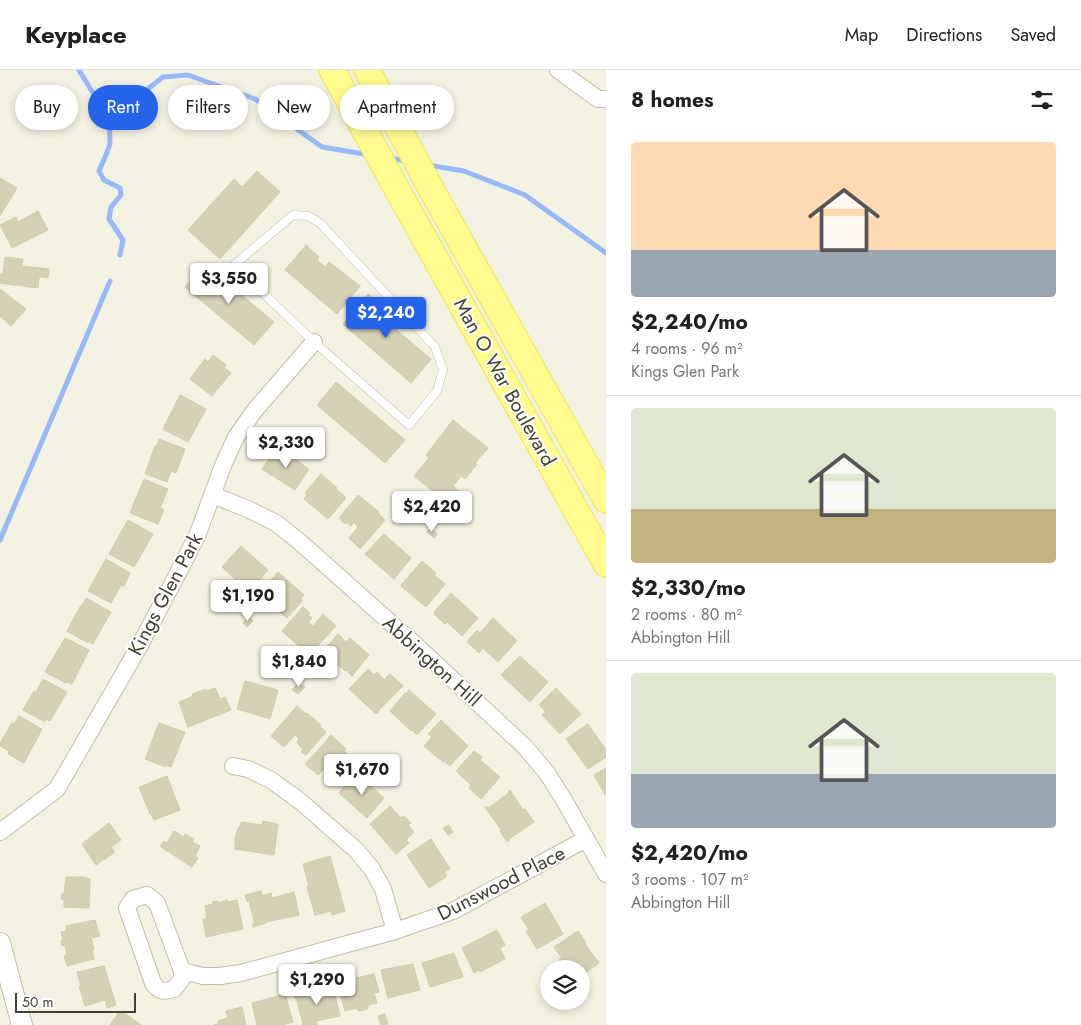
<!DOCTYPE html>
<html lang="en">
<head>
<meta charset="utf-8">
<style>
  body { margin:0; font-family:Jost,sans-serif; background:#f6f6f6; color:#202124; height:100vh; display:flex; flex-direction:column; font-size:19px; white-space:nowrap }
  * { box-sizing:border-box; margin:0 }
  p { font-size:16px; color:#757577 }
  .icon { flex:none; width:28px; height:28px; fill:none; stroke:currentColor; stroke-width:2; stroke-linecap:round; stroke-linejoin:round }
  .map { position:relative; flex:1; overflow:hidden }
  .side { display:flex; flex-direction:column; background:#fff; width:475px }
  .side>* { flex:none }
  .guide { position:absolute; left:15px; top:15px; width:475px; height:45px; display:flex; gap:10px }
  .fabs { position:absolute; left:540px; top:890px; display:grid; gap:10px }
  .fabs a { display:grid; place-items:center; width:50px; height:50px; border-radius:50%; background:#fff; box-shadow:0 2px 8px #0003; font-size:25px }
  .scale { position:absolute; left:15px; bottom:12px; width:121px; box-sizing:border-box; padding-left:5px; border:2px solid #454232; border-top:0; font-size:14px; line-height:18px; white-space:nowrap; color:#454232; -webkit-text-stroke:4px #fff; paint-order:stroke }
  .price { position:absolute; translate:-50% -42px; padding:0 11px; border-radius:5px; background:#fff; color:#222; font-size:16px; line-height:32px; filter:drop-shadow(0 1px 2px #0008) }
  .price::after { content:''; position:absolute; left:50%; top:30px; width:15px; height:11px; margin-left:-8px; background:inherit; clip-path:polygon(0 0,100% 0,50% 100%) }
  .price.current { background:#2563eb; color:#fff }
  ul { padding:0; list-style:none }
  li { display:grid; align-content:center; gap:10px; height:265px; padding:0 25px }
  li+li { border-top:1px solid #e0e0e0 }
  li span { display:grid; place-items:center; height:155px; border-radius:5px; color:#555 }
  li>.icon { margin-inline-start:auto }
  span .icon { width:90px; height:90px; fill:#fffc; stroke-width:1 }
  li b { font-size:21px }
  h2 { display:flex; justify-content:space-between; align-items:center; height:60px; padding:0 25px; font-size:21px }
  .pill { padding:0 18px; border-radius:22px; background:#fff; box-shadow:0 2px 8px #0003; font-size:18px; line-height:45px }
  .pill.current { background:#2563eb; color:#fff }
  header { display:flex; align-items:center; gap:30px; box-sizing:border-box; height:70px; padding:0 25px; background:#fff; border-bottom:1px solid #e0e0e0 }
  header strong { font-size:24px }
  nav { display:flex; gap:28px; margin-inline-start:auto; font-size:18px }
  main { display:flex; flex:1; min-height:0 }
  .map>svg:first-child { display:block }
</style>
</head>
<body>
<header>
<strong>Keyplace</strong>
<nav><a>Map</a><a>Directions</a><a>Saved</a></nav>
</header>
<main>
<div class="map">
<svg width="606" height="955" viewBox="0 0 606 955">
  <rect width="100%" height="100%" fill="#f3f2e2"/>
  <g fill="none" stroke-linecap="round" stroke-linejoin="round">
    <path stroke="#98b9f7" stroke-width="5" d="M 79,0 L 99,33 L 109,38 L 121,40 L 163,7 L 188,5 L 255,29 L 322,77 L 370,85
      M 109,38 L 110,74 L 106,85 L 99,101 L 104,110 L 120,118 L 121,125 L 111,137 L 109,149 L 123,170 L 120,185
      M 388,88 L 407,91
      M 428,95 L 464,101 L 525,125 L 606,183
      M 0,470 L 110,211"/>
  </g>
  <path fill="#d5d1b7" stroke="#d1cbaa" d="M 257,101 L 280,122 L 220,189 L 188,160 L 234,109 L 242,117 Z
    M 0,108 L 17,118 L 0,146 Z
    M 38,141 L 48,160 L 12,178 L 0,155 L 16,147 L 18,152 Z
    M 306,175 L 319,187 L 317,190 L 325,197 L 329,192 L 360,216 L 337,244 L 285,200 Z
    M 5,187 L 23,189 L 22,196 L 49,199 L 48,208 L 39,207 L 38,218 L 0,213 L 1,203 L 3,204 Z
    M 204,194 L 274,252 L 254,275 L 185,217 Z
    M 0,219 L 26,239 L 11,256 L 0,246 Z
    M 368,224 L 382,236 L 379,238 L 396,253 L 393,257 L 431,289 L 411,313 L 343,254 Z
    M 213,285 L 226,295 L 224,298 L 231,303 L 212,326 L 190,309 L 205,289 L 208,292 Z
    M 336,312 L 405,370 L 385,393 L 317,335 Z
    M 180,325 L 206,339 L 188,372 L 163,359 Z
    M 453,350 L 488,378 L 475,393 L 477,394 L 465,409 L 461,406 L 453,416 L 459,421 L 449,434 L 414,406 L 429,388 L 426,385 Z
    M 159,369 L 185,379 L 176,403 L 171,401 L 167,412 L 145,404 L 155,376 L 157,376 Z
    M 277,377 L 309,399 L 295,420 L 262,399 Z
    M 321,404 L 337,418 L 336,419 L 346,428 L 328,449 L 304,429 L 307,425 L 305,423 Z
    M 144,409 L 168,419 L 160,438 L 164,440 L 158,454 L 130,443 Z
    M 358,425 L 379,442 L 378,443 L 385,450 L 360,479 L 349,468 L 358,457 L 354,452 L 351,456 L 346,452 L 345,454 L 339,448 Z
    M 128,450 L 153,464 L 134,497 L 109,484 Z
    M 431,458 L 437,464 L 434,468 L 427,462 Z
    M 384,464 L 411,488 L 394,509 L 365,484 Z
    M 241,476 L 268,500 L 250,521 L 244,516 L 244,517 L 222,497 Z
    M 106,489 L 130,503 L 124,516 L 121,515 L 111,533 L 88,521 Z
    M 422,491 L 436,503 L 434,505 L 445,514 L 426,537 L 401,516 L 402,514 Z
    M 278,502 L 304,525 L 301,529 L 302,531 L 287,548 L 264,528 L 265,528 L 260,523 Z
    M 451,523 L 478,548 L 462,566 L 447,552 L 445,554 L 434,544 L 435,543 L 434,542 Z
    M 86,528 L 111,542 L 93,574 L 89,571 L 88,573 L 67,561 L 81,535 L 82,536 Z
    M 303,537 L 310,543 L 308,545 L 312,548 L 308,552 L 313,556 L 323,544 L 336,556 L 309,585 L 282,561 Z
    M 249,547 L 253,551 L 247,557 L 243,553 Z
    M 493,548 L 517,571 L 498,592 L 483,578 L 479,583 L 467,572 L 477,560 L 480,563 Z
    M 338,564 L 346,572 L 350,568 L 369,585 L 352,606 L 346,600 L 345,601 L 323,581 Z
    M 65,568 L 89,580 L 72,614 L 67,612 L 66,613 L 45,602 Z
    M 520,586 L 548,612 L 530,632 L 501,605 Z
    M 368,599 L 374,605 L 377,602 L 384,610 L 390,604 L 403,616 L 378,641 L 379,642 L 376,644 L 349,619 Z
    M 43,609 L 67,622 L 50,651 L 46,649 L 45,652 L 23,640 L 34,621 L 36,622 Z
    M 245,611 L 278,620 L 270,649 L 237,639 Z
    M 299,612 L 305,617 L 298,624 L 292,620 Z
    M 215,618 L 220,629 L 225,627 L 231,640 L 188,657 L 179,632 L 193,626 L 192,624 L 206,619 L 207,621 Z
    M 556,618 L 581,644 L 560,664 L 542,645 L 546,642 L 539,635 Z
    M 409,620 L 436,644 L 417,665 L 412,660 L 411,661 L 390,641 L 405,623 L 406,624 Z
    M 297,636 L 306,644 L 307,643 L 321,655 L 319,656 L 326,662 L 306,685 L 301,682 L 303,680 L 297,672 L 299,669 L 295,665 L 284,677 L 271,666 Z
    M 19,646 L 42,659 L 24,693 L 8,684 L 9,681 L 0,676 L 0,673 L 12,653 L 14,654 Z
    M 441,650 L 468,676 L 450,696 L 444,691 L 443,692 L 440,689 L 439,689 L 424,676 L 432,667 L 428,664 Z
    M 159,653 L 185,662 L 171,697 L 166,695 L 166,697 L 145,689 Z
    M 588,654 L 606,680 L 606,687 L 588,699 L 566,669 Z
    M 331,665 L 346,679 L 344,681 L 358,693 L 341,713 L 332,707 L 335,704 L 331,701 L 332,699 L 328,695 L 318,705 L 305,694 L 328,669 L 328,668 Z
    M 474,681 L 482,687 L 480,690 L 500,707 L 481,729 L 469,718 L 471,715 L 456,701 Z
    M 606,698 L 606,726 L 594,705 Z
    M 356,703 L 384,728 L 367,748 L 339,723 Z
    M 167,706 L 180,740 L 154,750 L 151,744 L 150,744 L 139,717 Z
    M 510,720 L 523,740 L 525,739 L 534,752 L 509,769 L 510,770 L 507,772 L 500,761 L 501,760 L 485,737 L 487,737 L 488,738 L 509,723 L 508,722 Z
    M 390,736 L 401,748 L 404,746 L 411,753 L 408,755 L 414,762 L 406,770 L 409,773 L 396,784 L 370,754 Z
    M 263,751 L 278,754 L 274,785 L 235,779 L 235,768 L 239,756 L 241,757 L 241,752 L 262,755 Z
    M 109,753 L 121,770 L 111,777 L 115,782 L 96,795 L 82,774 Z
    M 449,755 L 453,762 L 448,765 L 443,758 Z
    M 174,761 L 184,767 L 185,764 L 194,769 L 192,772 L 200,776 L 195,786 L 198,788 L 192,797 L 161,777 L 161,775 L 164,771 L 167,773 Z
    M 431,769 L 450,799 L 444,802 L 447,806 L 429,818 L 407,785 Z
    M 330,786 L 345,841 L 332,845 L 331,841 L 315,845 L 307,817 L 309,817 L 303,794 Z
    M 66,807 L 82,807 L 90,809 L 89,838 L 64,837 L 64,829 L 61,829 L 62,823 L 64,824 Z
    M 261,821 L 262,826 L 271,823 L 272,828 L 294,822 L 299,845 L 266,852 L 266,853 L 253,857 L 252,854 L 255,854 L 249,831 L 247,832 L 245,825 Z
    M 227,830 L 228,832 L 237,830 L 243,859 L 206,867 L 203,849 L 207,848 L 205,836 L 213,834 L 213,832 L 217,831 L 218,831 L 218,833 Z
    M 545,833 L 563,864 L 537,879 L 526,861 L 529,860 L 521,847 Z
    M 95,850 L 100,866 L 91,868 L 94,879 L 92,880 L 94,889 L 67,896 L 64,886 L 67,885 L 65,875 L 62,876 L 61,871 L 63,871 L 61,862 L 66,861 L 66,856 Z
    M 497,860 L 505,875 L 500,878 L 505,889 L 480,902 L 479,900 L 474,903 L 462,878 Z
    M 578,861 L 586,873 L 585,874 L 599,893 L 585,903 L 582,898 L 565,899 L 559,890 L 562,888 L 554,877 Z
    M 454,883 L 463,907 L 430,917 L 422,893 Z
    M 413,894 L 420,920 L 388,928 L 381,900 Z
    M 104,896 L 116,935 L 107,938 L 105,930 L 85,936 L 79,916 L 81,916 L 77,902 Z
    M 374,904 L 379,922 L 374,923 L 377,933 L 368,935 L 368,938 L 367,939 L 360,941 L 358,941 L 357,938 L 345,941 L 337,912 Z
    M 333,916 L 340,946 L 316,951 L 317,955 L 302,955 L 303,953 L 296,928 L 295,928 L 294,925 L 311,920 L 312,922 L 314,921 L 314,922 Z
    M 285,924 L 293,952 L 282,955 L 257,955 L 252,933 Z
    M 242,937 L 246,955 L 214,955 L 218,954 L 218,951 L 228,948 L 226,941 Z
    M 122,941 L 141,955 L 110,955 L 119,942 L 121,943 Z
    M 385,944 L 388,954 L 381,955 L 378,946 Z"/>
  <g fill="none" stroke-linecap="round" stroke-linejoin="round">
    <defs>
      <path id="service" d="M 293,145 L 308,146 L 320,153 L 435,277 L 443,300 L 437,321 L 409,355 L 314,272 L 234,195 Z"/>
      <path id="minor" d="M 558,0 L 598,29 L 606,29
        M 213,425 L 250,440 L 276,453 L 301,473 L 421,580 L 525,677 L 547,703 L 564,730 L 606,804
        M 233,696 L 248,699 L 271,710 L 300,731 L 356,780 L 372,799 L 383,819 L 395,861
        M 0,762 L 57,719 L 140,575 L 176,507 L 197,466 L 224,393 L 236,367 L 255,340 L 314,272
        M 147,825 L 157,833 L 182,901 L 182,909 L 174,919 C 164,922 159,922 153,913 L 127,838 L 133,829 Z
        M 182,901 L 203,906 L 220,906 L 241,903 L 395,861 L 453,841 L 586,769"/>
      <path id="tertiary" d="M 0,873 L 22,955"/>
      <path id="primary" d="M 332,0 L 394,114 L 606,494
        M 367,0 L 435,126 L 606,430"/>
    </defs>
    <use href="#service" stroke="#c2bfa7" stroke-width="9"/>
    <use href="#minor" stroke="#c2bfa7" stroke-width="18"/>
    <use href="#tertiary" stroke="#c2bfa7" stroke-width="22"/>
    <use href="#primary" stroke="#eee655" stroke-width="27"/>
    <use href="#service" stroke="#fff" stroke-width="8"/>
    <use href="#minor" stroke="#fff" stroke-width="16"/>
    <use href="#tertiary" stroke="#fff" stroke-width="20"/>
    <use href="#primary" stroke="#fffb8f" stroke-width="25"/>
  </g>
  <g text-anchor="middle" stroke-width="4" stroke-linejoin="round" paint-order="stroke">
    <g font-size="20" fill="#454232" stroke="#fff">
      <text transform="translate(505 312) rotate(61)" y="7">Man O War Boulevard</text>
      <text transform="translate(165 524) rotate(-62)" y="7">Kings Glen Park</text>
      <text transform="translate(432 591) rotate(42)" y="7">Abbington Hill</text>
      <text transform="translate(501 813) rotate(-27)" y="7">Dunswood Place</text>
    </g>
  </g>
</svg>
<div class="fabs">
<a><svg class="icon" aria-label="layers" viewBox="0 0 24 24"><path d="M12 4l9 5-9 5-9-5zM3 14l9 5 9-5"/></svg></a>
</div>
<div class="scale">50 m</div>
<b class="price" style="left:229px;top:235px">$3,550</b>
<b class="price current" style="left:386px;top:269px">$2,240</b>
<b class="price" style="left:286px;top:399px">$2,330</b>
<b class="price" style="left:432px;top:463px">$2,420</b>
<b class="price" style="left:248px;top:552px">$1,190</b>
<b class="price" style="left:299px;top:618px">$1,840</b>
<b class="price" style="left:362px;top:726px">$1,670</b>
<b class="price" style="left:317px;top:936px">$1,290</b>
<div class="guide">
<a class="pill">Buy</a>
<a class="pill current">Rent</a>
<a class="pill">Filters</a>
<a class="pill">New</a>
<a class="pill">Apartment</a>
</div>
</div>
<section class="side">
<h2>8 homes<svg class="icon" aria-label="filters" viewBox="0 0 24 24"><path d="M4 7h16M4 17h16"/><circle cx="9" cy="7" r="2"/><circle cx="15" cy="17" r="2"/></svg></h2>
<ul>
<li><span style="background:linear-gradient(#ffd9b3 70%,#9aa5b1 0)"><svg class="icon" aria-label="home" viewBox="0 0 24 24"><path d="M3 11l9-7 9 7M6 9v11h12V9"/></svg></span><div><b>$2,240/mo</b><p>4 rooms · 96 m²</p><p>Kings Glen Park</p></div></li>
<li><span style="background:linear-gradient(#dfe7d0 65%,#c2b280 0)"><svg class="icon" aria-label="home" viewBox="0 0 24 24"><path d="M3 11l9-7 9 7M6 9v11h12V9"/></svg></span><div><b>$2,330/mo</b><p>2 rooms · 80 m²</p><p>Abbington Hill</p></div></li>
<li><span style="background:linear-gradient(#dfe7d0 65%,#9aa5b1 0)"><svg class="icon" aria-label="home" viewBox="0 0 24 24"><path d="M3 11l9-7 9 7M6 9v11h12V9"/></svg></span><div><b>$2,420/mo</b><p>3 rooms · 107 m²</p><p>Abbington Hill</p></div></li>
</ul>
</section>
</main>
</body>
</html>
